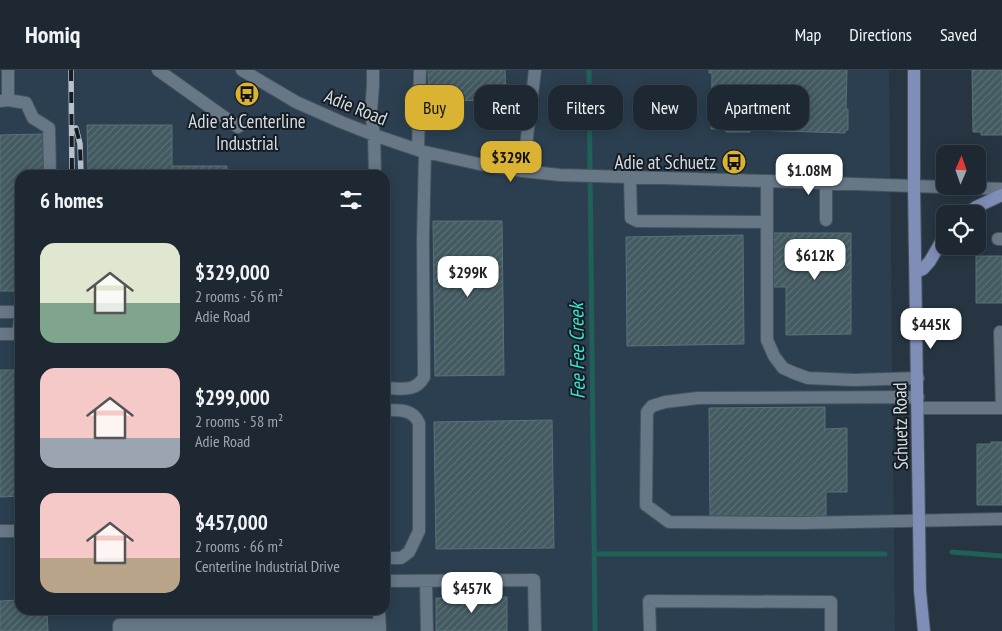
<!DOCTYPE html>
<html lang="en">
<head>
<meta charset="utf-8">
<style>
  body { margin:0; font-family:"PT Sans Narrow",sans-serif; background:#25303a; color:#f1f3f6; height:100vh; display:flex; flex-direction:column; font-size:19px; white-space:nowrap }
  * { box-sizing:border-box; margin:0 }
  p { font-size:16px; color:#a0a6ac }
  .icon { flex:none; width:28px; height:28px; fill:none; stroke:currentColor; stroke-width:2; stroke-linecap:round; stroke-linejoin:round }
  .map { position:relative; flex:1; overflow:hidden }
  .panel { position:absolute; left:15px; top:100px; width:375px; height:445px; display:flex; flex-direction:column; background:#1d2832; border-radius:15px; box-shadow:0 2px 12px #0003,0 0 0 1px #3b444d }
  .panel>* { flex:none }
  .guide { position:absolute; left:405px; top:15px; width:475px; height:45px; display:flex; gap:10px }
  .needle { width:32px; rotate:2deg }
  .tools { position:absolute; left:936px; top:75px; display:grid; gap:10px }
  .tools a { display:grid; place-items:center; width:50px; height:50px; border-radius:10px; background:#1d2832; box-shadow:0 2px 12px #0003,0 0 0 1px #3b444d; font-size:25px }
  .price { position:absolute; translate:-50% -42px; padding:0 11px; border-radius:10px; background:#fff; color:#222; font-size:16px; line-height:32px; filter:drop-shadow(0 1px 2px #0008) }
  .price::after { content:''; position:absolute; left:50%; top:30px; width:15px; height:11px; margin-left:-8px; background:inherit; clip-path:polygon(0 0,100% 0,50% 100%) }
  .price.on { background:#dab333; color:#111 }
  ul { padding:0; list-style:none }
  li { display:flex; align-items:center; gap:15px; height:125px; padding:0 25px }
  li span { display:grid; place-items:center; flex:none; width:140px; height:100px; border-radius:15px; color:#555 }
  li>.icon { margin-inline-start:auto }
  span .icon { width:60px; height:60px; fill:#fffc; stroke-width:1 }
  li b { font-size:21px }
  h2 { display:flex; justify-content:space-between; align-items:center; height:60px; padding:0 25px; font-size:21px }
  .chip { padding:0 18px; border-radius:15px; background:#1d2832; box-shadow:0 2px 12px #0003,0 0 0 1px #3b444d; font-size:18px; line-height:45px }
  .chip.on { background:#dab333; color:#111 }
  header { display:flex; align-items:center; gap:30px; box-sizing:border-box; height:70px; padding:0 25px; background:#1d2832; border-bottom:1px solid #3b444d }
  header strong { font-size:24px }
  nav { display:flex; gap:28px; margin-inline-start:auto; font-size:18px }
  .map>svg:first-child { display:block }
</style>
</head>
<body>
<header>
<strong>Homiq</strong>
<nav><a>Map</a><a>Directions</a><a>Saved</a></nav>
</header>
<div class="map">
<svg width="1002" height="561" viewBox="0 0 1002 561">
  <defs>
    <pattern id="building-hatch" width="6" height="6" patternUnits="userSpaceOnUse" patternTransform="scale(1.25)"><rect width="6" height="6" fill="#425a60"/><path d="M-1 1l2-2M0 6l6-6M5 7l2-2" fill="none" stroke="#5c7177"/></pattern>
  </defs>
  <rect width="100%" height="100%" fill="#273542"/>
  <path fill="#2b3f50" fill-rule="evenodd" d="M 0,0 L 889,0 L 895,561 L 0,561 ZM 20,105 L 385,105 L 385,540 L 20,540 Z"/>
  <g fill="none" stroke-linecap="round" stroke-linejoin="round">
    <path stroke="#1f6057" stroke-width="5" d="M 589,0 L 595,561
      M 952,482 L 1002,486
      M 594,484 L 885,484"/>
  </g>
  <path fill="url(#building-hatch)" stroke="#597277" d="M 428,0 L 505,0 L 506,30 L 429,31 Z
    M 709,0 L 847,0 L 846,39 L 848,39 L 848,60 L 845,60 L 845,63 L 750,60 L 750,62 L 726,62 L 726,59 L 711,59 L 712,3 L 709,3 Z
    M 972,0 L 1002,0 L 1002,65 L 981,65 L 981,62 L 973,62 Z
    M 87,55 L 172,55 L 172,96 L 227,96 L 227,105 L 88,105 Z
    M 43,64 L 44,105 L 20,105 L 20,221 L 0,221 L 0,65 Z
    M 433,151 L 502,151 L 504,305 L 435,306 Z
    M 772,163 L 851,163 L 851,264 L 786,265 L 786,217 L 773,217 Z
    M 743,165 L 744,274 L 627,276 L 626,167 Z
    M 976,186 L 1002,186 L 1002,233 L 976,233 Z
    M 0,300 L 20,300 L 20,426 L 0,427 Z
    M 825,337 L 825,359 L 847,358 L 847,422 L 826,422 L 826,446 L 710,447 L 709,338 Z
    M 552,350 L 554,478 L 436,479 L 434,352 Z
    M 991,372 L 1002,372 L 1002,435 L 977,435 L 977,374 L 991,374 Z
    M 507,527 L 507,561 L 436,561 L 436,528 Z
    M 20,530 L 20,540 L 47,540 L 48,561 L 0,561 L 0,531 Z"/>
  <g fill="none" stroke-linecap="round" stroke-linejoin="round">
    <defs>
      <path id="minor" d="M 158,0 L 238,57
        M 242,0 L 296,32 L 341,52 L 374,65 L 421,81 L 479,94 L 523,101 L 560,105 L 767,111 L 1002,119
        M 373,0 L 373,15 L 371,42 L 374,65 L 375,105
        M 8,30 L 8,0
        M 0,31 L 8,30 L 26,33 L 33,48 L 49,58 L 50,105
        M 418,80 L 420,0
        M 523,101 L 535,0
        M 630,107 L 631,148 L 637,151 L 766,152
        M 767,111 L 767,270 L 774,286 L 783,298 L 794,303 L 808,308 L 854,310 L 918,308
        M 826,113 L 826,150
        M 998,169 L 1002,169
        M 0,242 L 20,242
        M 1000,262 L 1002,338
        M 0,264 L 18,264 L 20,250
        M 385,318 C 401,318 415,323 424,307 L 423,169 L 425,82
        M 918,327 L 698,328 L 665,332 L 652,336 L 647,342 L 646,435 L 669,452 L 803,453 L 1002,449
        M 918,338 L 1002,338
        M 385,340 C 399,340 413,339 419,353 L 419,461 L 409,482 L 401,488 L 385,488
        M 0,461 L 15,461
        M 385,511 L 534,510 L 535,561
        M 426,511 L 427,561
        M 379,540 L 380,561
        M 119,561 L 119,555 L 380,555
        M 650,561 L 649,531 L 831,532 L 831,561"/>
      <path id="major" d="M 914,0 L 914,117 L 920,521 L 924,561
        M 967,144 L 976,137 L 1002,125
        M 916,202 L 923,199 L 930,191 L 945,165"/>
    </defs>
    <use href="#minor" stroke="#46535d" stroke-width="14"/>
    <use href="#major" stroke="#46535d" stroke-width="14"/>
    <use href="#minor" stroke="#677786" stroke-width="12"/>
    <use href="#major" stroke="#7f8db7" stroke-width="12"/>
    <defs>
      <path id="rail" d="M 71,0 L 72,105
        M 76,58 L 80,74 L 81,105"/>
    </defs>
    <use href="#rail" stroke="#b7c1ca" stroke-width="5.5"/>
    <use href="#rail" stroke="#161c22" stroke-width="4" stroke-dasharray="11" stroke-linecap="butt"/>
  </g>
  <defs>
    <symbol id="bus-disc" viewBox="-11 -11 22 22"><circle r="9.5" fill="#dab333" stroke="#161c22"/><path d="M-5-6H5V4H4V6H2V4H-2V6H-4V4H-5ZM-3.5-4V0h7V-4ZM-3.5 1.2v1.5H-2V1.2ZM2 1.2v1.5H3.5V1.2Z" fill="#111"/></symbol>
  </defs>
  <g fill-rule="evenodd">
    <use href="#bus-disc" x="233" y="10" width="28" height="28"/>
    <use href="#bus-disc" x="720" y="78" width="28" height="28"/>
  </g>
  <g text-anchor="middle" stroke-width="4" stroke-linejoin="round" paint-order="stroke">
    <g font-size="19" fill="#d3dde5" stroke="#161c22">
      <text transform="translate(356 37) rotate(22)" y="7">Adie Road</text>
      <text transform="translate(900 356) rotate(-91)" y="7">Schuetz Road</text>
    </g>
    <g font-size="19" fill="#d3dde5" stroke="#161c22">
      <text x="247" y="58">Adie at Centerline<tspan x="247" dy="22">Industrial</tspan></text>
      <text x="716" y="99" text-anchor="end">Adie at Schuetz</text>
    </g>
    <g font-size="20" font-style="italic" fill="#36e8d3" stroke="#161c22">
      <text transform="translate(577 281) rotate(-91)" y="7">Fee Fee Creek</text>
    </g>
  </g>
</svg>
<div class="tools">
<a><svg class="needle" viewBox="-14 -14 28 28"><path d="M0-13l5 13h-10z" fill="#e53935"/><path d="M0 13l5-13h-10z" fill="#a0a6ac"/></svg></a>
<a><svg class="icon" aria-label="locate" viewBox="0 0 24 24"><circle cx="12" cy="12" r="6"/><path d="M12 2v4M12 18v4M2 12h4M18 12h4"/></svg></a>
</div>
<b class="price on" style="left:511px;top:113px">$329K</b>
<b class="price" style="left:809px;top:126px">$1.08M</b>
<b class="price" style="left:815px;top:211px">$612K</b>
<b class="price" style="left:468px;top:228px">$299K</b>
<b class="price" style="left:931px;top:280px">$445K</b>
<b class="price" style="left:472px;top:544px">$457K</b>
<div class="guide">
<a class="chip on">Buy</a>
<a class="chip">Rent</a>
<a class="chip">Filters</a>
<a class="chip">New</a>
<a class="chip">Apartment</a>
</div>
<section class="panel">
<h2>6 homes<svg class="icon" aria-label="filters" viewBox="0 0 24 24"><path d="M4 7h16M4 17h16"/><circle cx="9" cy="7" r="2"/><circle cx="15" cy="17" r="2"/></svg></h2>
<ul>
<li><span style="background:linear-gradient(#dfe7d0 60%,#7fa58c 0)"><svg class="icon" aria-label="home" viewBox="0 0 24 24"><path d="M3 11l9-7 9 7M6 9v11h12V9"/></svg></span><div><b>$329,000</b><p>2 rooms · 56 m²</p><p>Adie Road</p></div></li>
<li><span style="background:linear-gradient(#f6c9c9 70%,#9aa5b1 0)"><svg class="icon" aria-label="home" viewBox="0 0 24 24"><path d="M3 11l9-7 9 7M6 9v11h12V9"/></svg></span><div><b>$299,000</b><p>2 rooms · 58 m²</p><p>Adie Road</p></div></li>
<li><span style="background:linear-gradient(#f6c9c9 65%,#b9a48a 0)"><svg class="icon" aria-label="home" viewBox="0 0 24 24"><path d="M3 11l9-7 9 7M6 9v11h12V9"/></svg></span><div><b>$457,000</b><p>2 rooms · 66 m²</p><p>Centerline Industrial Drive</p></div></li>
</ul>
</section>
</div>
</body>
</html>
